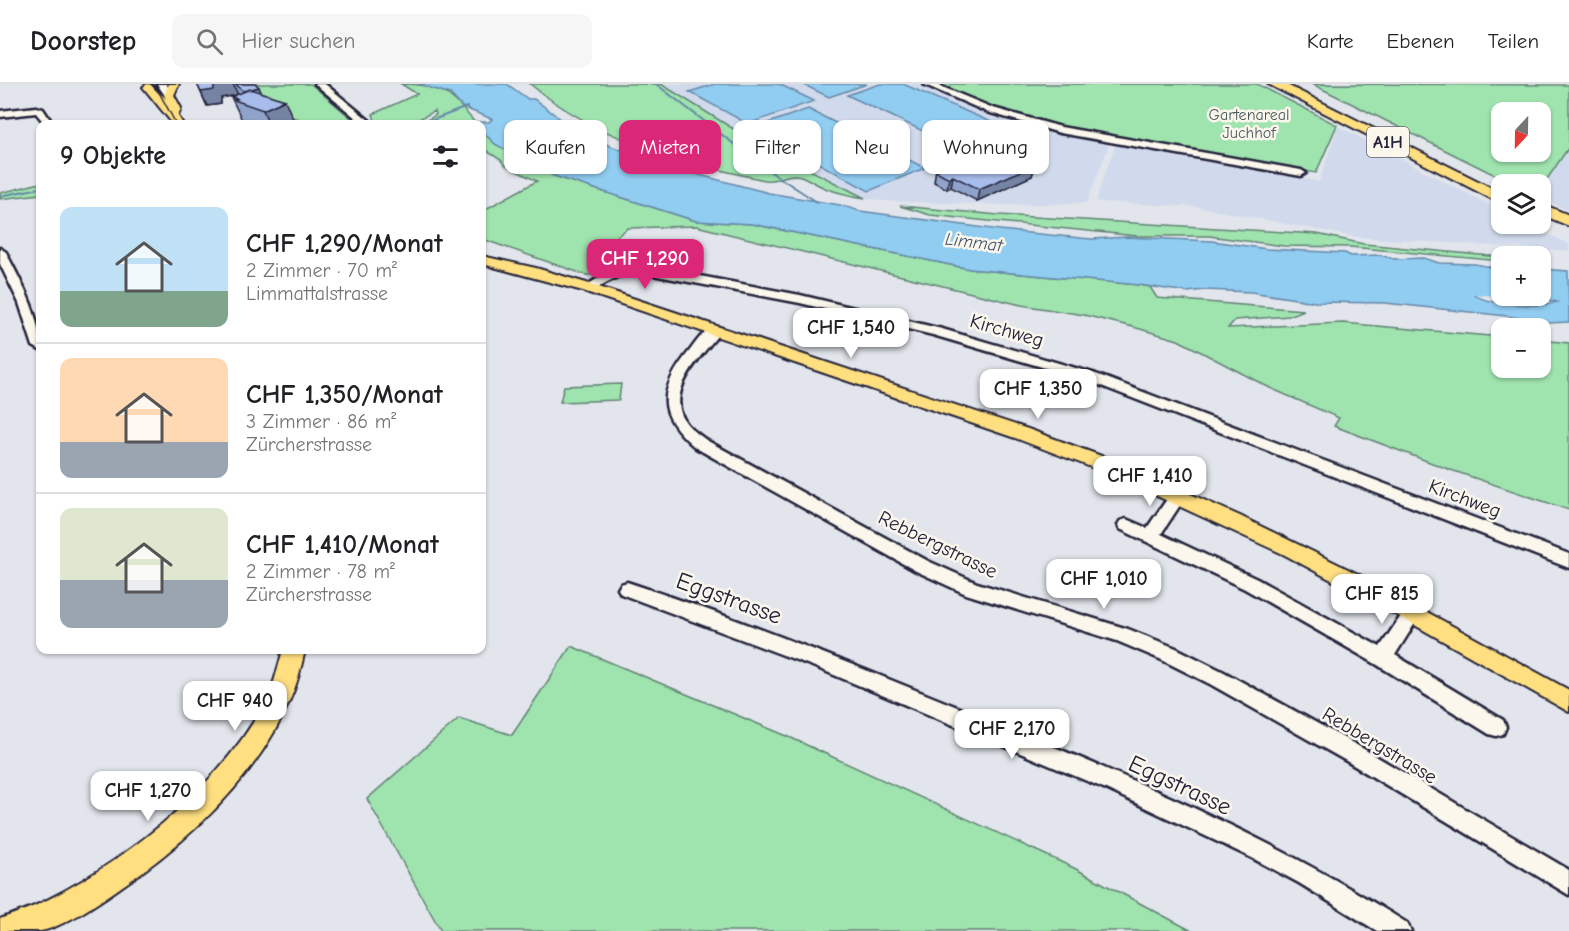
<!DOCTYPE html>
<html lang="de">
<head>
<meta charset="utf-8">
<style>
  body { margin:0; font-family:"Comic Neue",sans-serif; background:#f6f6f6; color:#202124; height:100vh; display:flex; flex-direction:column; font-size:22px; white-space:nowrap }
  * { box-sizing:border-box; margin:0 }
  p { font-size:20px; color:#757577 }
  .icon { flex:none; width:33px; height:33px; fill:none; stroke:currentColor; stroke-width:2; stroke-linecap:round; stroke-linejoin:round }
  .map { position:relative; flex:1; overflow:hidden }
  .drawer { position:absolute; left:36px; top:36px; width:450px; height:534px; display:flex; flex-direction:column; background:#fff; border-radius:12px; box-shadow:0 2px 4px #0004 }
  .drawer>* { flex:none }
  .hud { position:absolute; left:504px; top:36px; width:570px; height:54px; display:flex; gap:12px }
  .needle { width:39px; rotate:202deg }
  .fabs { position:absolute; left:1491px; top:18px; display:grid; gap:12px }
  .fabs a { display:grid; place-items:center; width:60px; height:60px; border-radius:12px; background:#fff; box-shadow:0 2px 4px #0004; font-size:30px }
  .price { position:absolute; translate:-50% -51px; padding:0 14px; border-radius:12px; background:#fff; color:#222; font-size:20px; line-height:39px; filter:drop-shadow(0 2px 3px #0008) }
  .price::after { content:''; position:absolute; left:50%; top:36px; width:18px; height:14px; margin-left:-9px; background:inherit; clip-path:polygon(0 0,100% 0,50% 100%) }
  .price.active { background:#db2777; color:#fff }
  ul { padding:0; list-style:none }
  li { display:flex; align-items:center; gap:18px; height:150px; padding:0 24px }
  li+li { border-top:2px solid #e0e0e0 }
  li span { display:grid; place-items:center; flex:none; width:168px; height:120px; border-radius:12px; color:#555 }
  li>.icon { margin-inline-start:auto }
  span .icon { width:72px; height:72px; fill:#fffc; stroke-width:1 }
  li b { font-size:26px }
  h2 { display:flex; justify-content:space-between; align-items:center; height:72px; padding:0 24px; font-size:26px }
  .chip { padding:0 21px; border-radius:12px; background:#fff; box-shadow:0 2px 4px #0004; font-size:21px; line-height:54px }
  .chip.active { background:#db2777; color:#fff }
  header { display:flex; align-items:center; gap:36px; box-sizing:border-box; height:84px; padding:0 30px; background:#fff; border-bottom:2px solid #e0e0e0 }
  header strong { font-size:28px }
  nav { display:flex; gap:33px; margin-inline-start:auto; font-size:21px }
  .search { width:420px; height:54px; background:#f6f6f6; display:flex; align-items:center; gap:15px; box-sizing:border-box; padding:0 21px; border-radius:12px; color:#757577; font-size:22px }
  .map>svg:first-child { display:block }
</style>
</head>
<body>
<header>
<strong>Doorstep</strong>
<div class="search"><svg class="icon" aria-label="search" viewBox="0 0 24 24"><circle cx="10" cy="10" r="6"/><path d="M15 15l6 6"/></svg>Hier suchen</div>
<nav><a>Karte</a><a>Ebenen</a><a>Teilen</a></nav>
</header>
<div class="map">
<svg width="1569" height="847" viewBox="0 0 1569 847">
  <rect width="100%" height="100%" fill="#e2e6ec"/>
  <filter id="ink" filterUnits="userSpaceOnUse"><feTurbulence type="fractalNoise" baseFrequency=".0167" numOctaves="2"/><feDisplacementMap in="SourceGraphic" scale="12" xChannelSelector="R" yChannelSelector="G"/><feConvolveMatrix kernelMatrix="1 2 1 2 8 2 1 2 1" color-interpolation-filters="sRGB"/></filter>
  <g filter="url(#ink)">
    <path fill="#d1daec" d="M 661,0 L 921,0 L 959,18 L 1041,47 L 1110,59 L 1087,118 L 1084,119 L 1006,121 L 882,117 L 865,114 L 753,57 Z
      M 1338,42 L 1501,127 L 1502,140 L 1527,140 L 1569,160 L 1569,167 L 1355,153 L 1197,123 L 1099,118 L 1096,116 L 1116,59 L 1265,85 L 1319,98 Z
      M 1569,63 L 1569,127 L 1541,114 L 1540,104 Z"/>
    <path fill="#9fe3ae" stroke="#608274" stroke-width="1.5" fill-rule="evenodd" d="M 251,0 L 311,0 L 358,40 L 314,40 L 289,32 L 291,30 Z
      M 401,0 C 443,0 451,10 476,40 L 420,40 L 436,31 L 435,27 L 409,40 L 376,40 L 373,30 L 417,10 Z
      M 530,0 L 661,0 L 753,57 L 865,114 C 852,112 838,109 825,104 C 817,101 809,95 801,92 C 788,88 777,98 765,96 C 682,79 596,55 530,0 Z
      M 931,0 L 1257,0 L 1337,41 L 1316,89 L 1068,46 L 1003,28 Z
      M 1312,0 L 1569,1 L 1569,63 L 1541,104 L 1540,100 L 1513,100 ZM 1502,28 L 1540,28 L 1540,68 L 1502,68 Z
      M 482,47 L 495,60 L 554,92 L 696,137 L 753,140 L 970,185 L 1139,201 L 1150,203 L 1157,214 L 1304,226 L 1289,232 L 1235,236 L 1228,244 L 1343,239 L 1501,253 L 1502,284 L 1540,284 L 1541,256 L 1569,259 L 1569,426 L 1448,385 L 1334,342 L 1339,334 L 1270,304 L 1178,256 L 1133,243 L 1084,231 L 1021,221 L 696,142 L 628,144 L 607,160 L 655,181 L 624,182 L 595,191 L 586,191 L 482,155 L 482,127 L 537,97 L 504,81 L 501,76 L 482,64 Z
      M 40,99 L 40,110 L 0,115 L 0,109 Z
      M 900,122 L 999,131 L 1317,150 L 1364,160 L 1501,173 L 1501,177 L 1350,163 L 1284,162 L 1209,152 L 1137,152 L 930,131 Z
      M 621,300 L 619,316 L 560,318 L 564,302 Z
      M 571,562 L 787,652 L 1074,784 L 1192,847 L 441,847 L 367,715 L 459,634 L 512,651 Z"/>
    <path fill="#91ccf1" stroke="#6588a8" stroke-width="1.5" d="M 418,0 L 507,0 L 528,15 L 534,15 L 582,51 L 661,81 L 769,109 L 840,121 L 860,127 L 1000,146 L 1091,155 L 1127,153 L 1212,157 L 1267,165 L 1345,169 L 1351,172 L 1380,171 L 1395,175 L 1424,174 L 1439,179 L 1475,180 L 1501,185 L 1501,206 L 1476,206 L 1474,210 C 1488,222 1539,223 1557,218 L 1533,212 L 1540,212 L 1541,185 L 1568,187 L 1569,238 L 1548,239 L 1507,232 L 1385,219 L 1315,218 L 1251,208 L 1205,206 L 1187,208 L 1139,201 L 970,185 L 752,140 L 696,137 L 554,92 L 495,60 L 482,47 L 482,40 L 476,40 L 474,38 L 489,38 L 492,35 L 462,23 L 450,10 Z
      M 715,0 L 779,0 L 814,17 L 748,40 L 689,8 Z
      M 802,0 L 867,0 L 829,13 Z
      M 880,0 L 903,0 L 1012,47 L 965,67 L 847,11 Z
      M 808,25 L 925,84 L 869,107 L 754,44 Z"/>
    <g fill="none" stroke-linecap="round" stroke-linejoin="round">
      <path stroke="#6588a8" stroke-width="2" d="M 656,0 L 765,84 L 817,118
        M 428,40 L 430,37 L 467,23
        M 0,112 L 40,104"/>
      <path fill="#91ccf1" fill-rule="evenodd" d="M 1453,198 L 1502,201 L 1502,212 L 1506,212 L 1502,213 L 1447,207 L 1444,203 L 1447,199 Z"/>
      <defs>
        <path id="minor" d="M 157,0 L 166,0 L 174,11 L 172,13 L 166,13 Z
          M 315,0 L 325,0 L 370,37 L 371,40 L 363,40 Z
          M 923,0 L 935,0 L 993,24 L 1061,43 L 1301,86 L 1306,89 L 1301,92 L 1060,49 L 987,28 Z
          M 36,23 L 43,25 L 53,40 L 45,40 L 36,29 L 0,33 L 0,27 Z
          M 0,164 L 6,168 C 22,201 40,229 40,266 L 33,262 L 19,219 L 0,180 Z
          M 647,182 L 800,211 L 942,245 L 1096,290 L 1569,470 L 1569,484 L 1086,296 L 933,251 L 800,219 L 647,190 L 619,192 L 588,208 L 582,204 L 612,186 Z
          M 714,243 L 721,247 C 703,271 661,309 688,341 C 693,347 700,351 706,356 L 928,477 L 977,499 L 1128,545 L 1176,564 L 1224,588 L 1362,664 L 1569,786 L 1569,811 L 1348,678 L 1210,600 L 1162,576 L 1117,557 L 966,510 L 916,487 L 696,364 C 655,330 658,305 691,265 C 697,257 705,245 714,243 Z
          M 1178,406 L 1184,408 L 1186,412 L 1161,450 L 1257,495 L 1380,563 L 1407,523 L 1413,521 L 1419,523 L 1422,528 L 1395,571 L 1503,636 L 1506,643 L 1503,650 L 1496,652 L 1489,650 L 1376,580 L 1245,505 L 1120,445 L 1118,441 L 1120,437 L 1126,435 L 1147,444 L 1172,408 Z
          M 627,498 C 752,539 874,589 996,639 C 1138,697 1277,756 1407,839 L 1411,847 L 1377,847 L 1299,799 L 1252,774 L 1106,705 L 815,583 L 621,510 L 618,505 L 621,500 Z"/>
        <path id="major" d="M 147,0 L 152,1 L 166,15 L 164,11 L 169,0 L 179,0 L 174,11 L 181,24 L 178,32 L 183,40 L 173,40 L 143,3 Z
          M 482,172 L 536,184 L 593,201 L 1028,345 L 1123,380 L 1240,432 L 1354,488 L 1569,606 L 1569,628 L 1395,530 L 1283,470 L 1109,390 L 1015,354 L 583,207 L 482,180 Z
          M 283,566 L 305,566 C 302,579 299,593 294,606 C 262,691 188,758 114,808 C 95,821 63,843 41,847 C 28,847 13,847 0,847 L 0,835 C 16,829 32,824 47,816 C 134,772 229,695 271,606 C 276,593 279,579 283,566 Z"/>
        <path id="highway" d="M 1268,0 L 1285,0 L 1502,109 L 1502,120 Z
          M 1540,119 L 1569,131 L 1569,142 L 1540,130 Z"/>
      </defs>
      <use href="#minor" stroke="#22223b" stroke-width="5"/>
      <use href="#major" stroke="#22223b" stroke-width="4"/>
      <use href="#highway" stroke="#22223b" stroke-width="4"/>
      <use href="#minor" fill="#fbf7ec" fill-rule="evenodd"/>
      <use href="#major" fill="#ffdf80" fill-rule="evenodd"/>
      <use href="#highway" fill="#ffdf80" fill-rule="evenodd"/>
      <path stroke="#22223b" stroke-width="1.5" d="M 151,0 L 160,10 L 176,40"/>
    </g>
    <path fill="#90a3ca" stroke="#22223b" stroke-width="1.5" d="M 197,0 L 256,0 L 261,9 L 295,40 L 244,40 L 231,13 L 234,11 L 221,14 L 221,20 L 207,22 Z
      M 1010,70 L 1035,81 L 1032,92 L 977,117 L 951,103 L 947,105 L 934,98 L 936,84 Z"/>
    <path fill="#7684a4" stroke="#22223b" stroke-width="1.5" d="M 217,0 L 233,0 L 238,11 L 221,14 L 221,20 L 207,22 L 201,8 L 214,1 Z
      M 259,3 L 265,17 L 244,7 Z
      M 285,16 L 295,40 L 269,40 L 263,26 Z
      M 1035,81 L 1032,92 L 977,117 L 979,105 Z
      M 953,92 L 951,103 L 947,105 L 949,94 Z"/>
    <path fill="#a8bdeb" stroke="#22223b" stroke-width="1.5" d="M 197,0 L 217,0 L 214,1 L 214,6 L 201,8 Z
      M 235,0 L 256,0 L 259,3 L 244,7 Z
      M 250,5 L 285,16 L 263,26 L 234,16 L 237,15 L 231,13 Z
      M 991,61 L 1011,67 L 1008,68 L 1035,81 L 979,105 L 953,92 L 949,94 L 936,87 L 939,85 L 936,84 Z"/>
  </g>
  <g text-anchor="middle" stroke-width="5" stroke-linejoin="round" paint-order="stroke">
    <g font-size="16" fill="#485c5e" stroke="#fbf7ec">
      <text x="1249" y="36">Gartenareal<tspan x="1249" dy="18">Juchhof</tspan></text>
    </g>
    <rect fill="#fbf7ec" stroke="#636270" stroke-width="1.5" x="1367" y="43" width="42" height="30" rx="4.5"/>
    <g font-size="18" font-weight="bold" fill="#22223b">
      <text x="1388" y="64">A1H</text>
    </g>
    <g font-size="18" font-style="italic" fill="#435572" stroke="#fbf7ec">
      <text transform="translate(974 158) rotate(7)" y="6">Limmat</text>
    </g>
    <g font-size="20" fill="#22223b" stroke="#fbf7ec">
      <text transform="translate(1007 246) rotate(16)" y="7">Kirchweg</text>
      <text transform="translate(1465 414) rotate(21)" y="7">Kirchweg</text>
      <text transform="translate(938 460) rotate(26)" y="7">Rebbergstrasse</text>
      <text transform="translate(1380 661) rotate(31)" y="7">Rebbergstrasse</text>
    </g>
    <g font-size="24" fill="#22223b" stroke="#fbf7ec">
      <text transform="translate(729 514) rotate(20)" y="8">Eggstrasse</text>
      <text transform="translate(1180 701) rotate(25)" y="8">Eggstrasse</text>
    </g>
  </g>
</svg>
<div class="fabs">
<a><svg class="needle" viewBox="-14 -14 28 28"><path d="M0-13l5 13h-10z" fill="#e53935"/><path d="M0 13l5-13h-10z" fill="#757577"/></svg></a>
<a><svg class="icon" aria-label="layers" viewBox="0 0 24 24"><path d="M12 4l9 5-9 5-9-5zM3 14l9 5 9-5"/></svg></a>
<a>+</a>
<a>−</a>
</div>
<b class="price active" style="left:645px;top:206px">CHF 1,290</b>
<b class="price" style="left:851px;top:275px">CHF 1,540</b>
<b class="price" style="left:1038px;top:336px">CHF 1,350</b>
<b class="price" style="left:1150px;top:423px">CHF 1,410</b>
<b class="price" style="left:1104px;top:526px">CHF 1,010</b>
<b class="price" style="left:1382px;top:541px">CHF 815</b>
<b class="price" style="left:235px;top:648px">CHF 940</b>
<b class="price" style="left:1012px;top:676px">CHF 2,170</b>
<b class="price" style="left:148px;top:738px">CHF 1,270</b>
<div class="hud">
<a class="chip">Kaufen</a>
<a class="chip active">Mieten</a>
<a class="chip">Filter</a>
<a class="chip">Neu</a>
<a class="chip">Wohnung</a>
</div>
<section class="drawer">
<h2>9 Objekte<svg class="icon" aria-label="filters" viewBox="0 0 24 24"><path d="M4 7h16M4 17h16"/><circle cx="9" cy="7" r="2"/><circle cx="15" cy="17" r="2"/></svg></h2>
<ul>
<li><span style="background:linear-gradient(#bfe0f5 70%,#7fa58c 0)"><svg class="icon" aria-label="home" viewBox="0 0 24 24"><path d="M3 11l9-7 9 7M6 9v11h12V9"/></svg></span><div><b>CHF 1,290/Monat</b><p>2 Zimmer · 70 m²</p><p>Limmattalstrasse</p></div></li>
<li><span style="background:linear-gradient(#ffd9b3 70%,#9aa5b1 0)"><svg class="icon" aria-label="home" viewBox="0 0 24 24"><path d="M3 11l9-7 9 7M6 9v11h12V9"/></svg></span><div><b>CHF 1,350/Monat</b><p>3 Zimmer · 86 m²</p><p>Zürcherstrasse</p></div></li>
<li><span style="background:linear-gradient(#dfe7d0 60%,#9aa5b1 0)"><svg class="icon" aria-label="home" viewBox="0 0 24 24"><path d="M3 11l9-7 9 7M6 9v11h12V9"/></svg></span><div><b>CHF 1,410/Monat</b><p>2 Zimmer · 78 m²</p><p>Zürcherstrasse</p></div></li>
</ul>
</section>
</div>
</body>
</html>
